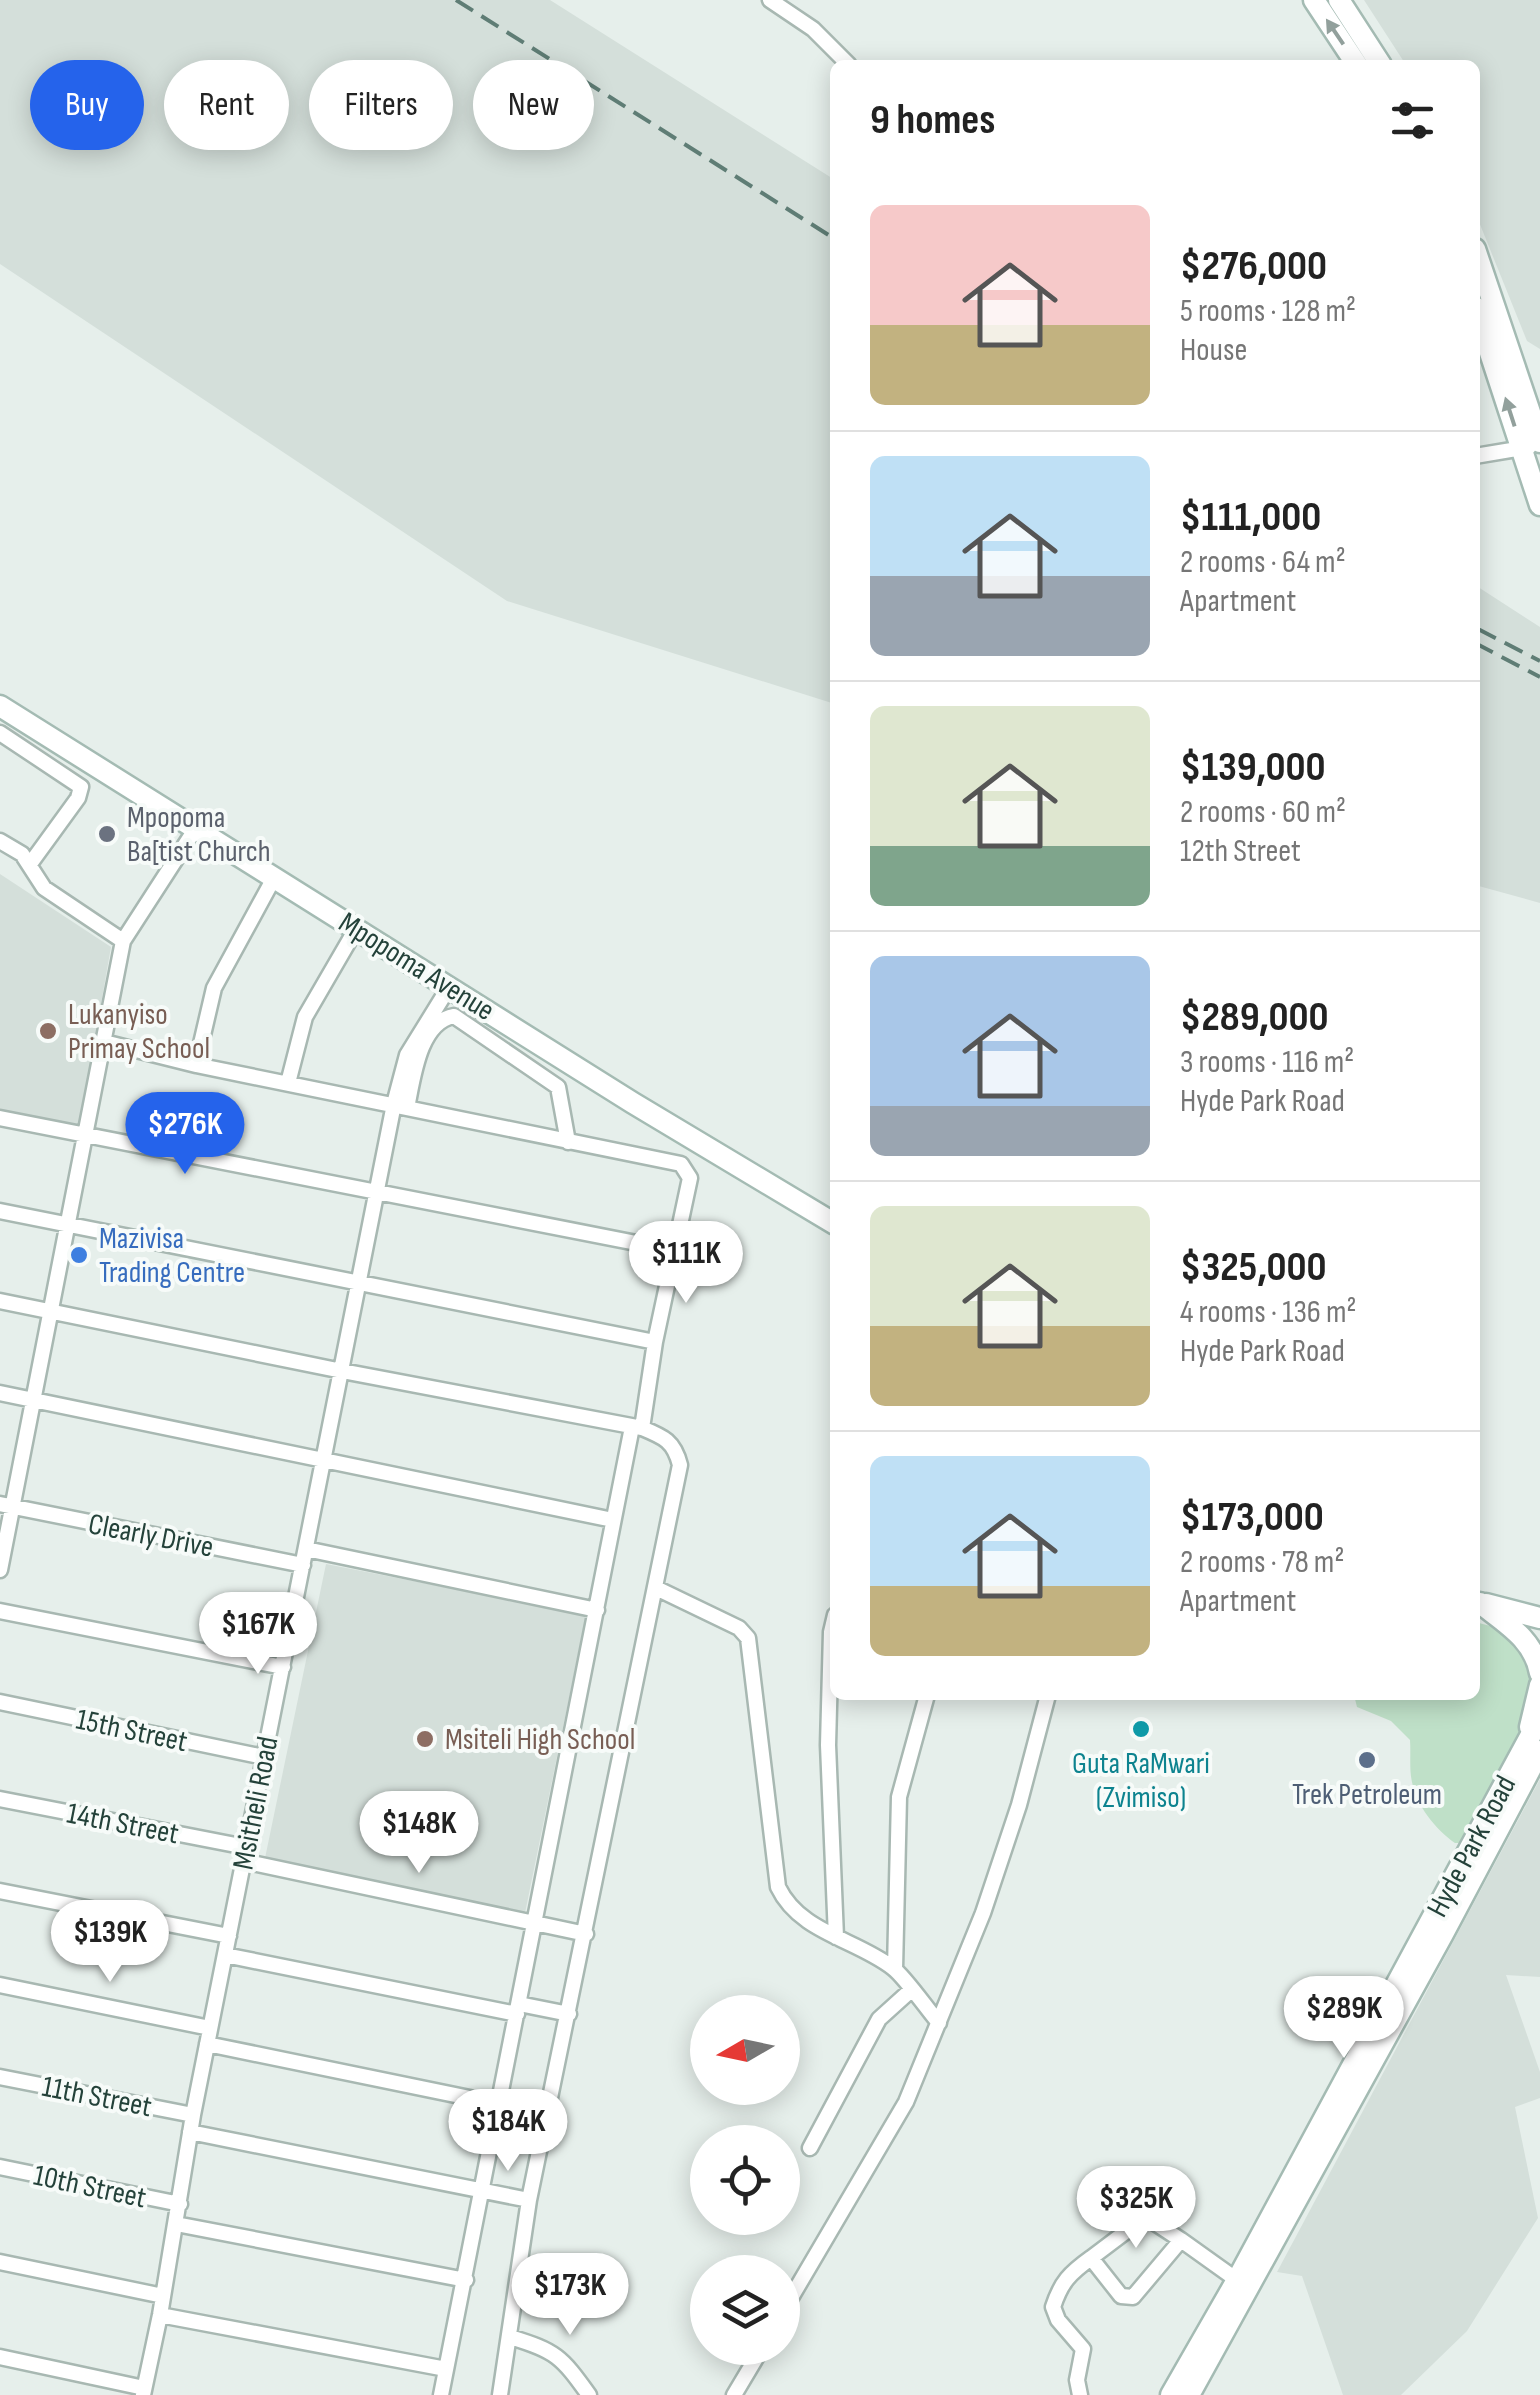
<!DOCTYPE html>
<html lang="en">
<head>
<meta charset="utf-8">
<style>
  body { margin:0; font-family:"Sofia Sans Condensed",sans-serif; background:#f6f6f6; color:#222; height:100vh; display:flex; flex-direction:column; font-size:38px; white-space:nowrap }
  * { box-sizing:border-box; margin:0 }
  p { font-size:32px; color:#767676 }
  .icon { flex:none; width:55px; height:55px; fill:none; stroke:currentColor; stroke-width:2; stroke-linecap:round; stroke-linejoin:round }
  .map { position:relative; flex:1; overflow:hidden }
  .drawer { position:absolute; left:830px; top:60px; width:650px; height:1640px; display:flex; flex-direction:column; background:#fff; border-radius:15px; box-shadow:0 5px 25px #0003 }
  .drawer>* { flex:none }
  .top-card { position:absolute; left:30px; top:60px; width:650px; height:90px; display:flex; gap:20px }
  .needle { width:65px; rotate:261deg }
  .controls { position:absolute; left:690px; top:1995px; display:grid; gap:20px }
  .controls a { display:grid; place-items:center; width:110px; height:110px; border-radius:50%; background:#fff; box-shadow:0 5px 25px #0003; font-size:50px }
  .price { position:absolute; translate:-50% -85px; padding:0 22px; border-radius:35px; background:#fff; color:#222; font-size:32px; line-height:65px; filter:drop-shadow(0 2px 5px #0008) }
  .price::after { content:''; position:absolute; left:50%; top:60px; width:30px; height:22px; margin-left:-15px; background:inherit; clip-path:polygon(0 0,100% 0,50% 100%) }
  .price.selected { background:#2563eb; color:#fff }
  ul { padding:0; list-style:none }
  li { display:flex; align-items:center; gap:30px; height:250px; padding:0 40px }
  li+li { border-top:2px solid #e0e0e0 }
  li span { display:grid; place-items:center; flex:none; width:280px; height:200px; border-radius:15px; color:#555 }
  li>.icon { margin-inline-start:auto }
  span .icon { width:120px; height:120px; fill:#fffc; stroke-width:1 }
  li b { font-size:42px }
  h2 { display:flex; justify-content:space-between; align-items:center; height:120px; padding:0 40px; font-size:42px }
  .tag { padding:0 35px; border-radius:45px; background:#fff; box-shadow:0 5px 25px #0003; font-size:35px; line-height:90px }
  .tag.selected { background:#2563eb; color:#fff }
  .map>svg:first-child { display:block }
</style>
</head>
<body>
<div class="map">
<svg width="1540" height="2395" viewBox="0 0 1540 2395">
  <rect width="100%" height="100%" fill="#e6efeb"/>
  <path fill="#d4dfda" d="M 0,0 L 550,0 L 835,180 L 835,704 L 507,601 L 0,264 Z
    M 1364,0 L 1540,0 L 1540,349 L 1527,341 L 1475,212 L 1475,65 L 1406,65 Z
    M 1475,585 L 1540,627 L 1540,903 L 1475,885 Z
    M 0,874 L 111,947 L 79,1129 L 0,1114 Z
    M 326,1564 L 586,1615 L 525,1913 L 264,1863 Z
    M 1540,1779 L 1540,1977 L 1506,1975 L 1540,2072 L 1540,2098 L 1515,2107 L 1538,2218 L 1467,2331 L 1401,2395 L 1343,2395 L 1302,2276 L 1277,2272 Z"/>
  <path fill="#bfe0c8" d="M 1475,1622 L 1502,1629 L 1521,1641 L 1536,1679 L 1517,1749 L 1463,1843 L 1455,1843 C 1436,1830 1416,1805 1412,1782 C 1409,1769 1411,1754 1410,1740 L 1391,1721 L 1357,1707 L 1354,1695 L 1475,1695 Z"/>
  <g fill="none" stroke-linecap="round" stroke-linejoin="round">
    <defs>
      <path id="street" d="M 770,0 L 813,29 L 849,65
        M 1475,456 L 1529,447
        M 0,733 L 81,787 L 78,798 L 30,864
        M 0,841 L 22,854 L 44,888 L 123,941
        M 104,1042 L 196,1065 L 681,1164 L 690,1178 L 655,1342 L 642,1428
        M 196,1065 L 214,988 L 275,876
        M 288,1083 L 305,1017 L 356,929
        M 407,1108 C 413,1079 419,1022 454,1016 L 558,1087 L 568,1142
        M 0,1118 L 677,1251
        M 0,1211 L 655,1342
        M 0,1301 L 342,1371 L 642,1428 C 664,1437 674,1441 680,1465 L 529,2200 L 500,2395
        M 0,1393 L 613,1520
        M 0,1504 L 303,1565
        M 306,1549 L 597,1610
        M 0,1570 L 123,941 L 196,828
        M 656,1588 L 739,1628 L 748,1638 L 778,1887 C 800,1933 856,1939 893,1968 C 905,1977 927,2009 939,2023
        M 0,1611 L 283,1667
        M 835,1615 L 831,1632 L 828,1745 L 836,1937
        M 0,1702 L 264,1757
        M 0,1799 L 246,1847
        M 243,1861 L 586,1934
        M 0,1891 L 229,1936
        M 225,1955 L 517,2014
        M 895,1969 L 899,1797 L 927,1695
        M 0,1985 L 210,2028
        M 519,2004 L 569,2014
        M 207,2044 L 499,2104
        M 0,2077 L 193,2115
        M 497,2116 L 545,2126
        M 190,2132 L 529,2200
        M 810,2148 L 879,2019 L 910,1991
        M 0,2167 L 180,2204
        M 176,2224 L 466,2280
        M 1091,2258 L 1140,2221 L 1152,2221 L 1181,2240
        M 0,2262 L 163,2296
        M 782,2313 L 906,2102 L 983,1913 L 1019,1805 L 1048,1695
        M 160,2315 L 446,2369
        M 510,2337 C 556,2351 561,2356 589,2395
        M 0,2357 L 144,2388
        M 143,2395 L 160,2315 L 193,2115 L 394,1104 L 407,1055 L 449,987
        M 441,2395 L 632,1427
        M 734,2395 L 762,2348
        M 1080,2395 L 1077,2380 L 1083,2349 L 1058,2320 L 1053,2307 C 1061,2282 1070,2273 1091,2258 L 1121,2296 L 1133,2297 L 1181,2240 L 1237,2280"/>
      <path id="secondary" d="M 1314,0 L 1357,65
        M 1339,0 L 1381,65
        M 1475,249 L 1540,442
        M 1475,307 L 1540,505
        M 0,706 L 633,1103 L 835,1224
        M 1480,1603 C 1505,1623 1534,1639 1540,1673
        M 1486,1604 L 1540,1618
        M 1530,1727 L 1540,1685
        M 1171,2395 L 1237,2280 L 1540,1718
        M 1189,2395 L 1443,1934 L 1540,1751"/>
    </defs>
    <use href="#street" stroke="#a8b8b2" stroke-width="19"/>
    <use href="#secondary" stroke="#a4bbb3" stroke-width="25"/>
    <use href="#street" stroke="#fff" stroke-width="14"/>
    <use href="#secondary" stroke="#fff" stroke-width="20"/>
    <path stroke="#5f7d75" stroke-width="4" stroke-dasharray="20 10" stroke-linecap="butt" d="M 456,0 L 835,239
      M 1478,629 L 1540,661
      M 1475,643 L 1540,677"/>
  </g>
  <defs><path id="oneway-solid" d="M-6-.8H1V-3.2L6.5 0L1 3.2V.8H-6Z" transform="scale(2.5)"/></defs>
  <g fill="#92a09c">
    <use href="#oneway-solid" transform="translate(1335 32) rotate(-124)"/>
    <use href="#oneway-solid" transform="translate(1510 412) rotate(-108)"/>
  </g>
  <circle fill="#6b7280" stroke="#f7fbf9" stroke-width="4" cx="107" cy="834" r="10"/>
  <g fill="#8d6e63" stroke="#f7fbf9" stroke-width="4">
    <circle cx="48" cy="1031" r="10"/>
    <circle cx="425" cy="1739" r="10"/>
  </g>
  <circle fill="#3f7fe0" stroke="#f7fbf9" stroke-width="4" cx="79" cy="1255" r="10"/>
  <circle fill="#0f9aa8" stroke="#f7fbf9" stroke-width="4" cx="1141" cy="1729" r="10"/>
  <circle fill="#5c6f8a" stroke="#f7fbf9" stroke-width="4" cx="1367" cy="1760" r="10"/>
  <g text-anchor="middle" stroke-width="8" stroke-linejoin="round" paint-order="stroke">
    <g font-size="30" fill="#5b616d" stroke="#f7fbf9" text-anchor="start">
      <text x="127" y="827">Mpopoma<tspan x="127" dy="34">Ba[tist Church</tspan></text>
    </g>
    <g font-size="30" fill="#24423a" stroke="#f7fbf9">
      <text transform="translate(417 966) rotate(32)" y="10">Mpopoma Avenue</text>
      <text transform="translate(151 1535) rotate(11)" y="10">Clearly Drive</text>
      <text transform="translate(132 1730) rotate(12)" y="10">15th Street</text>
      <text transform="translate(255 1803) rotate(-79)" y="10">Msitheli Road</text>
      <text transform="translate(123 1823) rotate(11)" y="10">14th Street</text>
      <text transform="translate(1471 1846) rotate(-62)" y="10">Hyde Park Road</text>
      <text transform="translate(97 2096) rotate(11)" y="10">11th Street</text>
      <text transform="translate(90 2186) rotate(12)" y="10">10th Street</text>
    </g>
    <g font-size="30" fill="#785e54" stroke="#f7fbf9" text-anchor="start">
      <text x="68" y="1024">Lukanyiso<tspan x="68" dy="34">Primay School</tspan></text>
      <text x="445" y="1749">Msiteli High School</text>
    </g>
    <g font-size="30" fill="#366cbe" stroke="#f7fbf9" text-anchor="start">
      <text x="99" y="1248">Mazivisa<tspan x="99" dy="34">Trading Centre</tspan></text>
    </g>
    <g font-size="30" fill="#0d838f" stroke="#f7fbf9">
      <text x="1141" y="1773">Guta RaMwari<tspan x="1141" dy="34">(Zvimiso)</tspan></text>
    </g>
    <g font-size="30" fill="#4e5e75" stroke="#f7fbf9">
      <text x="1367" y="1804">Trek Petroleum</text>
    </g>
  </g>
</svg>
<div class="controls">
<a><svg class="needle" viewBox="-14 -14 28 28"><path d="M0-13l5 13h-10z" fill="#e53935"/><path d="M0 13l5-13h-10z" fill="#767676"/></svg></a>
<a><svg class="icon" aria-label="locate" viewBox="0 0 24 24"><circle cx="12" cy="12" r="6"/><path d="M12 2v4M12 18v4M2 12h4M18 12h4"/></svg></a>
<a><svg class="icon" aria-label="layers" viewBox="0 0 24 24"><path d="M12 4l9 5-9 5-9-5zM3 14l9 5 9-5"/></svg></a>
</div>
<b class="price selected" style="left:185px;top:1177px">$276K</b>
<b class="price" style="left:686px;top:1306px">$111K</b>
<b class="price" style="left:258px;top:1677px">$167K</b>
<b class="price" style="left:419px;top:1876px">$148K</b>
<b class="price" style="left:110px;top:1985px">$139K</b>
<b class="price" style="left:1344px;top:2061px">$289K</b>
<b class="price" style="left:508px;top:2174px">$184K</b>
<b class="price" style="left:1136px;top:2251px">$325K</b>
<b class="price" style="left:570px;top:2338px">$173K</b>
<div class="top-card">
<a class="tag selected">Buy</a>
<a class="tag">Rent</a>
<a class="tag">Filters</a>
<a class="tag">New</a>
</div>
<section class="drawer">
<h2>9 homes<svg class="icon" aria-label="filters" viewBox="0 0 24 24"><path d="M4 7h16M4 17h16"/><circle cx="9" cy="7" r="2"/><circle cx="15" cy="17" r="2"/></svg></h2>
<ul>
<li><span style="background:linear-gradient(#f6c9c9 60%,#c2b280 0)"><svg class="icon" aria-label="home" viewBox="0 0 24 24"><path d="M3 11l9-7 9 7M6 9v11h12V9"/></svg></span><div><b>$276,000</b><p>5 rooms · 128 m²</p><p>House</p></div></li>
<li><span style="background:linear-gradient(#bfe0f5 60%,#9aa5b1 0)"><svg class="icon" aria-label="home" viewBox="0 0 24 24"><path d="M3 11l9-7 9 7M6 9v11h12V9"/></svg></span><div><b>$111,000</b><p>2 rooms · 64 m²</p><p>Apartment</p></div></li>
<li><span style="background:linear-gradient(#dfe7d0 70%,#7fa58c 0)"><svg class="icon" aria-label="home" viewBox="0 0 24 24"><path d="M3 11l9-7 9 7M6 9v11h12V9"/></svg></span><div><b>$139,000</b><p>2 rooms · 60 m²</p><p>12th Street</p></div></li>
<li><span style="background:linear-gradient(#a9c7e8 75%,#9aa5b1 0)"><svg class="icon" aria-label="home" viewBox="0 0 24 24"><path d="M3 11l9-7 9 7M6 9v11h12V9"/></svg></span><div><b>$289,000</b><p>3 rooms · 116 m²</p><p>Hyde Park Road</p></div></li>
<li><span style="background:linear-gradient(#dfe7d0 60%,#c2b280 0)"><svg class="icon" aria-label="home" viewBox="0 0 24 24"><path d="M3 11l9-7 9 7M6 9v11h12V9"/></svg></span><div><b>$325,000</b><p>4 rooms · 136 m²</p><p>Hyde Park Road</p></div></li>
<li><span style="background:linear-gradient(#bfe0f5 65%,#c2b280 0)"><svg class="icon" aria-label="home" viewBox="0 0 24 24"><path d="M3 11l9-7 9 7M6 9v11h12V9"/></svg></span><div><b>$173,000</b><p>2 rooms · 78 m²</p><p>Apartment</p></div></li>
</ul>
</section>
</div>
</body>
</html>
